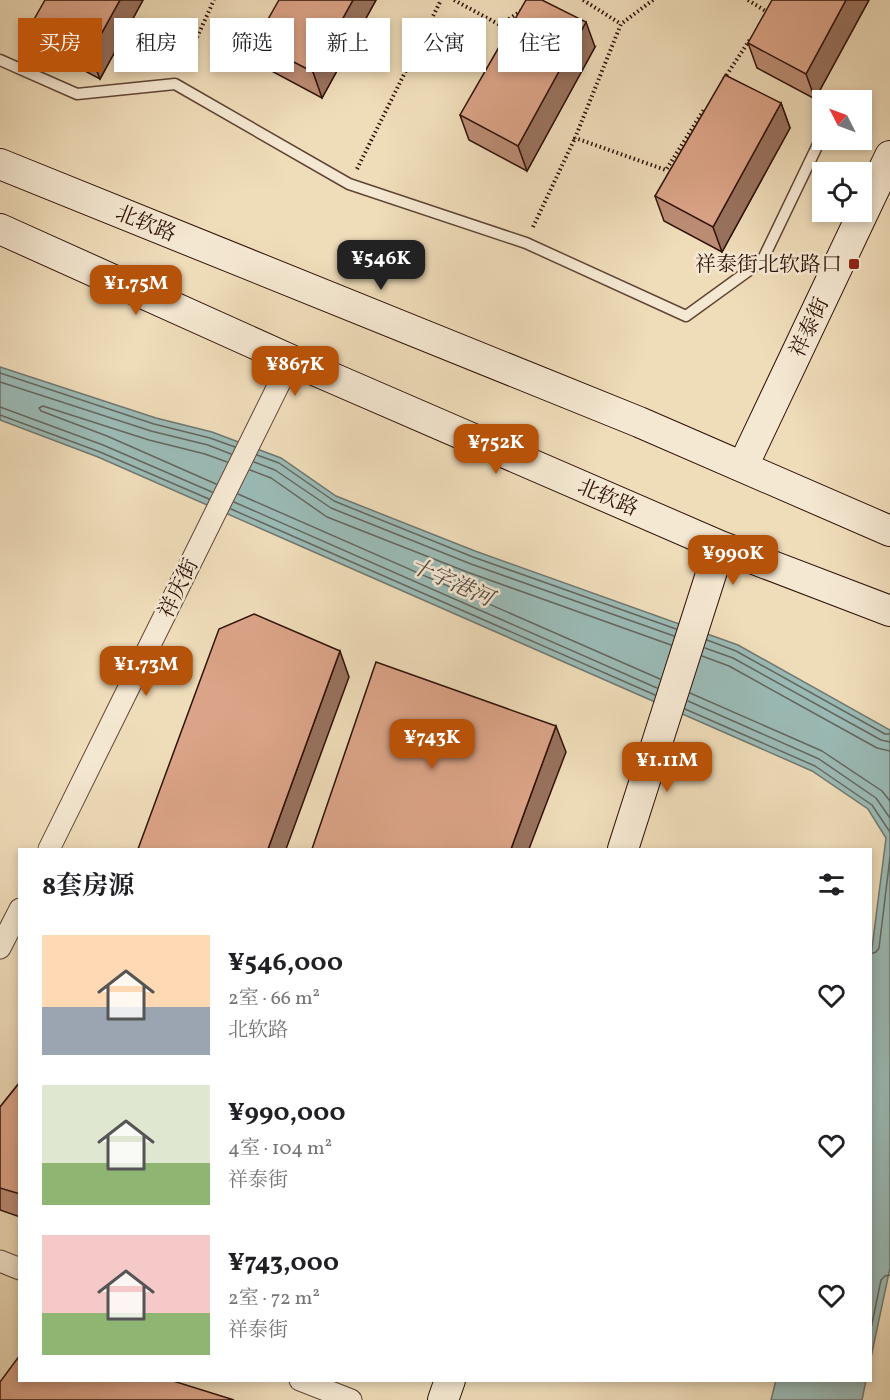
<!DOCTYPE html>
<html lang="zh">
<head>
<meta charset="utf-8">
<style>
  body { margin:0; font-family:Vollkorn,"Noto Serif SC",serif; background:#f2f2f2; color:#202124; height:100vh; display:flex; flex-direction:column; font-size:22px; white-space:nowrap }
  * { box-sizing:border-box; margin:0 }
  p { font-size:20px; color:#757577 }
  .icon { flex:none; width:33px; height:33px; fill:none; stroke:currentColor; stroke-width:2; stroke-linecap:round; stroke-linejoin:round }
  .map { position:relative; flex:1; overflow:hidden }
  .panel { position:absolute; left:18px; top:848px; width:854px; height:534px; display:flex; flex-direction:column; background:#fff; border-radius:0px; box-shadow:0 3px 9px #0003 }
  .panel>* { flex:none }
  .hud { position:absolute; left:18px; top:18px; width:855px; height:54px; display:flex; gap:12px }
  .needle { width:39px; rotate:312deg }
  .buttons { position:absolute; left:812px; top:90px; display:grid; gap:12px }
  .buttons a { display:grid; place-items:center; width:60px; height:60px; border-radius:0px; background:#fff; box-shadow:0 3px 9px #0003; font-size:30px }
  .price { position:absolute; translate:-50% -51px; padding:0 14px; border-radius:12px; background:#b45309; color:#fff; font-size:20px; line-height:39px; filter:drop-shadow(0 2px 3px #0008) }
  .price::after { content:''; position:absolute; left:50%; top:36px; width:18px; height:14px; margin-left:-9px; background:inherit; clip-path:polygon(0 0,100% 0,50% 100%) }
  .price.current { background:#222; color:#fff }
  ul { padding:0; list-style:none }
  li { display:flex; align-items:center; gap:18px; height:150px; padding:0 24px }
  li span { display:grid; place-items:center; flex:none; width:168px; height:120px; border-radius:0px; color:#555 }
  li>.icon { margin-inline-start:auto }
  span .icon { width:72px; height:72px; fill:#fffc; stroke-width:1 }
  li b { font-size:26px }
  h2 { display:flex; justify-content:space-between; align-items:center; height:72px; padding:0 24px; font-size:26px }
  .tag { padding:0 21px; border-radius:0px; background:#fff; box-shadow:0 3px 9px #0003; font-size:21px; line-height:54px }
  .tag.current { background:#b45309; color:#fff }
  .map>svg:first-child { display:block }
</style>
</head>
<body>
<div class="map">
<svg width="890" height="1400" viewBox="0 0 890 1400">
  <rect width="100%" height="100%" fill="#efdcb9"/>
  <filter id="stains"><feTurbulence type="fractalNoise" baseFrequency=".00333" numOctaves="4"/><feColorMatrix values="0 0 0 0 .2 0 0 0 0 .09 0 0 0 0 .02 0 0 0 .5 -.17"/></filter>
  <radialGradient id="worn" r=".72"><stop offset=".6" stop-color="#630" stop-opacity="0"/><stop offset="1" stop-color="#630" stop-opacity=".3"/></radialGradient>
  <path fill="#9abab5" stroke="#707770" stroke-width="1.5" d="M 0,367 L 156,418 L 212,432 L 281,458 L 336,496 L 475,551 L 738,645 L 890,730 L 890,1268 L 870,1362 L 870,964 L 886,838 L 868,809 L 812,771 L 98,457 L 0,420 Z
    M 776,1380 L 866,1380 L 862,1400 L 771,1400 Z"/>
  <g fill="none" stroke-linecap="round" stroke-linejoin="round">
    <path stroke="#65665f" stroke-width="1.5" d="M 0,373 L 154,424 L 210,438 L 235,447
      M 0,382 L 151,431 L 208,445 L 231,454
      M 0,407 L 103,445 L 212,492
      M 0,415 L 100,452 L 209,499
      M 257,455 L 279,463 L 334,501 L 473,557 L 676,629
      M 254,462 L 275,470 L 331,508 L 471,564 L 674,636
      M 250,470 L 271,478 L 327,517 L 467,572 L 671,645
      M 216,484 L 107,436 L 41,411 L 39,408 L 43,406 L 149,440 L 205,454 L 227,462
      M 238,494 L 660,679
      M 234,502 L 657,688
      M 231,509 L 655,695
      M 707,640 L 736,651 L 885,734 L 890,734
      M 705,648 L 733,658 L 881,740 L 890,742
      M 702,656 L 729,666 L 877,748 L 890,751
      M 690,693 L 822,751 L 882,791 L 890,801
      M 688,701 L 819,759 L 876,798 L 890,818
      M 685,709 L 815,766 L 872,805 L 890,832
      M 870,954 L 876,952 L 879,948 L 890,857
      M 870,1333 L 881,1280 L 885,1276 L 890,1275"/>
    <defs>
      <path id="lane" d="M 0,60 L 77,94 L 175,84 L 349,184 L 526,243 L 686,316 L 762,261 L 822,136
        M 839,100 L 840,99"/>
      <path id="street" d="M 49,849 L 291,360
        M 0,948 L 20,909
        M 0,1261 L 20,1269
        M 300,1380 L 351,1400"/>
      <path id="secondary" d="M 0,164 L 639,422 L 890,531
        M 0,229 L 291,360 L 720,546 L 890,611
        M 743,466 L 890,156
        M 623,849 L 720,546
        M 443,1400 L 450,1380"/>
    </defs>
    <use href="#lane" stroke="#604535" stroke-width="13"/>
    <use href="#street" stroke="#604535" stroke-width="23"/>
    <use href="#secondary" stroke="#301309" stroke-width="32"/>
    <path stroke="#301309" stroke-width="4" stroke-dasharray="1.5 3" stroke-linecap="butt" d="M 454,0 L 500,25 L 521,11
      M 583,0 L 621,24
      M 653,0 L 621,24 L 575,138 L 666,170 L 705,108
      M 748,0 L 767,12 L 766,14
      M 182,70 L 214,0
      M 724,79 L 751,38
      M 357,169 L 441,0
      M 533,227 L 575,138"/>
    <use href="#lane" stroke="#f5e8d2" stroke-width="10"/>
    <use href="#street" stroke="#f5e8d2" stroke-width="21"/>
    <use href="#secondary" stroke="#f5e8d2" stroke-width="30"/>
  </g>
  <path fill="#bc8c74" stroke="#301309" stroke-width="1.5" d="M 143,0 L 100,79 L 42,48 L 32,23 Z
    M 376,0 L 322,98 L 264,67 L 255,42 Z
    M 869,0 L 815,99 L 757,68 L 748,43 Z
    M 595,47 L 527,171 L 469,140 L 460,115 Z
    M 781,103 L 790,128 L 722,252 L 664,221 L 655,196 Z
    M 20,1082 L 20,1217 L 0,1210 L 0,1107 Z"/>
  <path fill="#99725e" stroke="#301309" stroke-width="1.5" d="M 120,0 L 143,0 L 100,79 L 90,54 Z
    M 353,0 L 376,0 L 322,98 L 313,72 Z
    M 846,0 L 869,0 L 815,99 L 806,74 Z
    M 586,22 L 595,47 L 527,171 L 518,146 Z
    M 781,103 L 790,128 L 722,252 L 713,227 Z
    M 340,651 L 349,677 L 286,849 L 268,849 Z
    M 556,726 L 566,752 L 529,849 L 511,849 Z"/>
  <path fill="#dba387" stroke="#301309" stroke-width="1.5" d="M 45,0 L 120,0 L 90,54 L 32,23 Z
    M 279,0 L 353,0 L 313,72 L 255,42 Z
    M 526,0 L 542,0 L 586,22 L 518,146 L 460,115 Z
    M 772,0 L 846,0 L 806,74 L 748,43 Z
    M 725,75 L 781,103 L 713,227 L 655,196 Z
    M 254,614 L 340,651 L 268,849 L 138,849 L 219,629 Z
    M 376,662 L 556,726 L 511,849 L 312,849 Z
    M 20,1082 L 20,1194 L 0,1188 L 0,1107 Z
    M 20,1355 L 20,1380 L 170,1380 L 234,1400 L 0,1400 L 0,1382 Z"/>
  <rect fill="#8f2418" stroke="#f5e8d2" stroke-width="2" x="848" y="258" width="12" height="12" rx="3"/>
  <g text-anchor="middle" stroke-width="5" stroke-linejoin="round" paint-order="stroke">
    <g font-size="21" fill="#301309" stroke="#f5e8d2">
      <text transform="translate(146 223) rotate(22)" y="7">北软路</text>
      <text transform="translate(809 327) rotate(-65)" y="7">祥泰街</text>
      <text transform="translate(608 497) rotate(23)" y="7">北软路</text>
      <text transform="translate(178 588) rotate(-64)" y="7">祥庆街</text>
    </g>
    <g font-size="21" fill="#301309" stroke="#f5e8d2" text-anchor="end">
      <text x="842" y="271">祥泰街北软路口</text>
    </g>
    <g font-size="22" font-style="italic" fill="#554d45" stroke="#f5e8d2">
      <text transform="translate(452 581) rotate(24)" y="8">十字港河</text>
    </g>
  </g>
  <rect width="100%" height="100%" filter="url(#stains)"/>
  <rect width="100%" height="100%" fill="url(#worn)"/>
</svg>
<div class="buttons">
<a><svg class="needle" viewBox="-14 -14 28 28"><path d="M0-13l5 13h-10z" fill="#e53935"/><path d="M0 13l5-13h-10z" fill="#757577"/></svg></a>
<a><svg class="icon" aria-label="locate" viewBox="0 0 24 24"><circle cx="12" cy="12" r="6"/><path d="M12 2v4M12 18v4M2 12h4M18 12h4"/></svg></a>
</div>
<b class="price current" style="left:381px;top:291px">¥546K</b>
<b class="price" style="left:136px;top:316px">¥1.75M</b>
<b class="price" style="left:295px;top:397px">¥867K</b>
<b class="price" style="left:496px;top:475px">¥752K</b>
<b class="price" style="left:733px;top:586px">¥990K</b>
<b class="price" style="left:146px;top:697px">¥1.73M</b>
<b class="price" style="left:432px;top:770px">¥743K</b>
<b class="price" style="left:667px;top:793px">¥1.11M</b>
<div class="hud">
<a class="tag current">买房</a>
<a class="tag">租房</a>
<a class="tag">筛选</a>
<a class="tag">新上</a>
<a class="tag">公寓</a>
<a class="tag">住宅</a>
</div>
<section class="panel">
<h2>8套房源<svg class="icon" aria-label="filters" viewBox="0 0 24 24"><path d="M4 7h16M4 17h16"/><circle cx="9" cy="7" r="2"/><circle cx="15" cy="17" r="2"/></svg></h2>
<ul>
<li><span style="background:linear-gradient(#ffd9b3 60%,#9aa5b1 0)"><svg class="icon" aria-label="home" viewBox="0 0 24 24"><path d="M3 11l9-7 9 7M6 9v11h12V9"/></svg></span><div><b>¥546,000</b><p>2室 · 66 m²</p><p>北软路</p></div><svg class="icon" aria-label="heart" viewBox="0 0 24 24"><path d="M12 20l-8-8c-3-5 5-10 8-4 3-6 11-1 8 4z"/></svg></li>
<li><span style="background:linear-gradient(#dfe7d0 65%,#8fb573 0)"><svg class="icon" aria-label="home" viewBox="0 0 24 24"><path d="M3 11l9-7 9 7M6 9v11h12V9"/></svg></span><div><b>¥990,000</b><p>4室 · 104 m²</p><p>祥泰街</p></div><svg class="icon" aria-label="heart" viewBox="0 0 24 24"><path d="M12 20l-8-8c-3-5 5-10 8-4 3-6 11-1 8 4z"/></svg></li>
<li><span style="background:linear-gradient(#f6c9c9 65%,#8fb573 0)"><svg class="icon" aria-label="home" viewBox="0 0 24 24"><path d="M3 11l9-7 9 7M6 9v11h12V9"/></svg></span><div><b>¥743,000</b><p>2室 · 72 m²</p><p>祥泰街</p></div><svg class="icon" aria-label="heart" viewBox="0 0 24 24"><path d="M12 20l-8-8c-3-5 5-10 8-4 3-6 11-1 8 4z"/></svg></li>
</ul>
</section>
</div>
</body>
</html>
